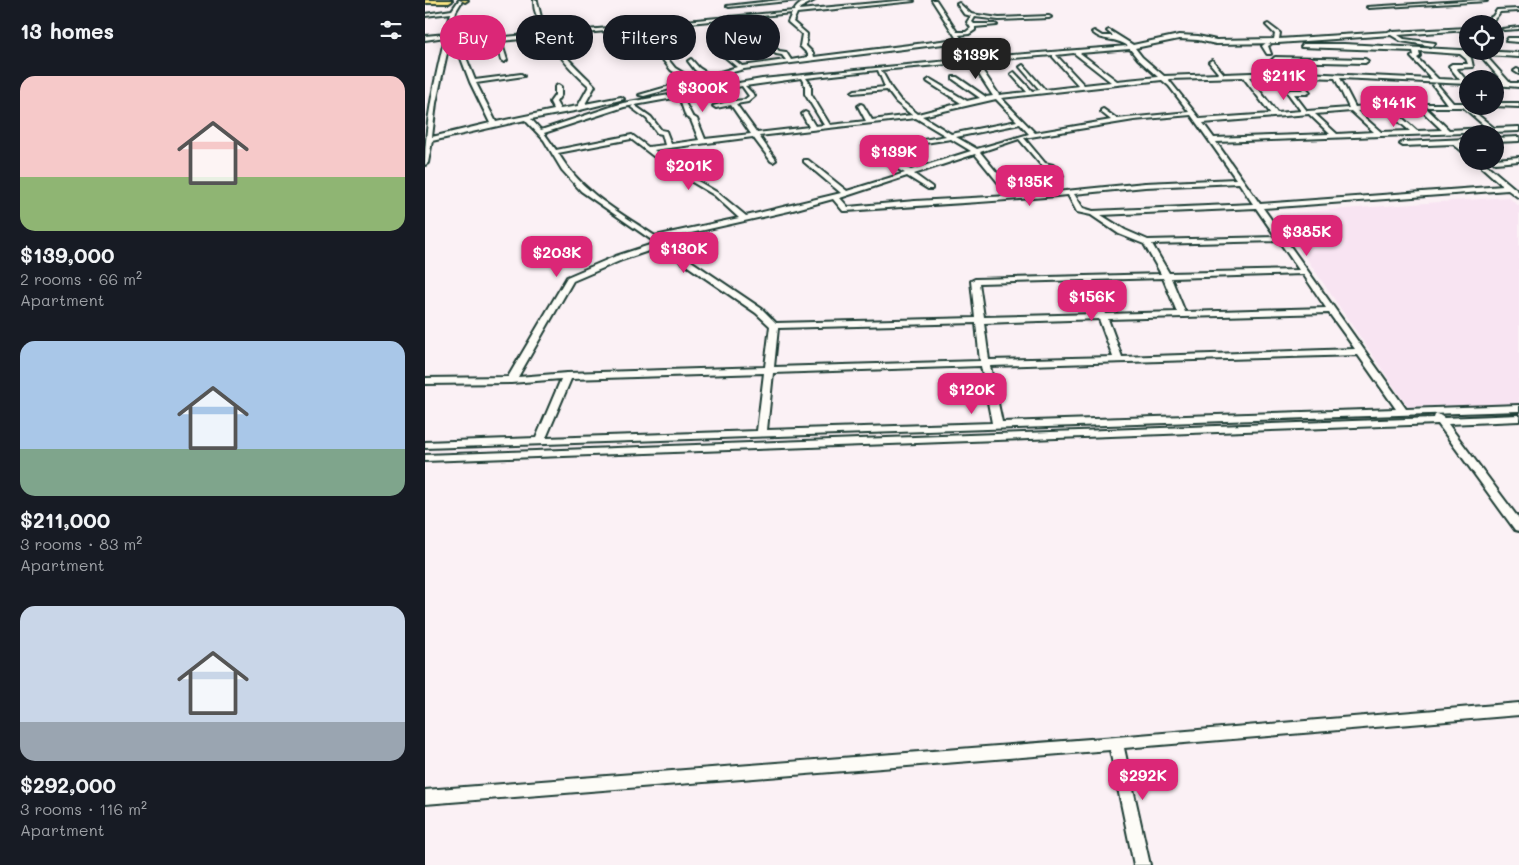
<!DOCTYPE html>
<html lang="en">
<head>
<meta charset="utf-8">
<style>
  body { margin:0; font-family:Mali,sans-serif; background:#242831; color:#f1f3f6; height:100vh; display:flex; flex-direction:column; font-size:19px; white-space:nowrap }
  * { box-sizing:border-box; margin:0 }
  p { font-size:16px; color:#9ea1a6 }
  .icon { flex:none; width:28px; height:28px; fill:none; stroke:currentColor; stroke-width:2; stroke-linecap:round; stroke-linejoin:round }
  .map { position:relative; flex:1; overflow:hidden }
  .details { display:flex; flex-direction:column; background:#171b24; width:425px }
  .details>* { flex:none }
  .top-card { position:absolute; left:15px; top:15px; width:475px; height:45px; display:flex; gap:10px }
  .controls { position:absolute; left:1034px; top:15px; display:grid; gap:10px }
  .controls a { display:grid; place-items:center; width:45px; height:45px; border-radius:50%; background:#171b24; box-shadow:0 2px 12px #0003; font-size:25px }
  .price { position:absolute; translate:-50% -42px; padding:0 11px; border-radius:10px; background:#db2777; color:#fff; font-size:16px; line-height:32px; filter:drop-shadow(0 1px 2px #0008) }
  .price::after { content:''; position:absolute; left:50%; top:30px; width:15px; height:11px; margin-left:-8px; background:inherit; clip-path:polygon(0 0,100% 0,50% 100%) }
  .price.current { background:#222; color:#fff }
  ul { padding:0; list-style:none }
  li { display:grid; align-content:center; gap:10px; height:265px; padding:0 20px }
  li span { display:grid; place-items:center; height:155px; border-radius:15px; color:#555 }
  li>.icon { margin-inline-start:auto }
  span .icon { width:90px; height:90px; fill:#fffc; stroke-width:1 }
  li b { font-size:21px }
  h2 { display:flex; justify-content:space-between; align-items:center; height:60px; padding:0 20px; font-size:21px }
  .chip { padding:0 18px; border-radius:22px; background:#171b24; box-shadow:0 2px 12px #0003; font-size:18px; line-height:45px }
  .chip.current { background:#db2777; color:#fff }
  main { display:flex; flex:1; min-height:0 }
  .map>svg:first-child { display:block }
</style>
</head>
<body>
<main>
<section class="details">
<h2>13 homes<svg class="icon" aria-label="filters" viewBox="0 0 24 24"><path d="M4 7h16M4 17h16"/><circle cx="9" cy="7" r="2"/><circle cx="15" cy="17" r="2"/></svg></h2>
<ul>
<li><span style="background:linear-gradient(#f6c9c9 65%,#8fb573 0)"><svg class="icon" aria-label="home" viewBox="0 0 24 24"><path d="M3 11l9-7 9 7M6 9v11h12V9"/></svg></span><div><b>$139,000</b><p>2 rooms · 66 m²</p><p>Apartment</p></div></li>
<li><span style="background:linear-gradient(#a9c7e8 70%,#7fa58c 0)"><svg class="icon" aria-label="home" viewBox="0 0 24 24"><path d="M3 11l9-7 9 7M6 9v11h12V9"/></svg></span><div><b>$211,000</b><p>3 rooms · 83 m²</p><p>Apartment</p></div></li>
<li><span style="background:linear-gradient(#c9d6e8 75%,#9aa5b1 0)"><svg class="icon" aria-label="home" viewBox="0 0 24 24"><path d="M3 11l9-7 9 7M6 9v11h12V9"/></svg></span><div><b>$292,000</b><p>3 rooms · 116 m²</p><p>Apartment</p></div></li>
</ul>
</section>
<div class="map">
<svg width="1094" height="865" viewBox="0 0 1094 865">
  <rect width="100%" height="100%" fill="#fbf1f5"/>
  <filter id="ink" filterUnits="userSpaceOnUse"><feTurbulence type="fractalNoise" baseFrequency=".02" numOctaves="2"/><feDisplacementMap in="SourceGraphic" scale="10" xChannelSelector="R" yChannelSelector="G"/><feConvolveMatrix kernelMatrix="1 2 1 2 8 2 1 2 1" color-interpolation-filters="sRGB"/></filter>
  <g filter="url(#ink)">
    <path fill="#f8e4f2" d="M 1083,197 L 1094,206 L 1094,407 L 985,410 L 851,214 Z"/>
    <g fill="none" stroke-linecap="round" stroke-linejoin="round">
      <defs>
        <path id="minor" d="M 34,0 L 37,1 L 31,11 L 24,42 L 124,33 C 121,21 108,21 109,0 L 112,1 L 116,17 L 128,28 L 129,33 L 369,11 C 373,3 382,0 390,0 L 375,8 L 374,10 L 483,0 L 489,1 L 372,13 L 368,22 L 382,34 L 381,46 L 388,53 L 389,57 L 532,39 L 507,0 L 511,0 L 532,32 L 541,32 L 546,28 L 542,22 L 546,16 L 539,14 L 532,4 L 534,3 L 546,14 L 574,18 L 624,16 L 626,17 L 624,18 L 574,20 L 550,17 L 547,22 L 549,24 L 570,24 L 572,25 L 550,27 L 550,30 L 544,34 L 534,35 L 549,58 L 703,46 C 688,36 679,43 667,32 L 669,31 L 677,36 L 688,36 L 682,31 L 684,30 L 708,45 L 754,35 L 773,36 L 791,40 L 849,39 L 850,34 L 841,25 L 843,24 L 855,33 L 854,39 L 963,32 L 965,31 L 968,32 L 1042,28 L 1042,30 L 973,35 L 979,39 L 1010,43 L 1008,46 L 976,41 L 966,35 L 853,43 L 791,44 L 773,40 L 754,39 L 710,48 L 717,57 L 739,76 L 794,74 L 784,62 L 787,60 L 799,74 L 853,72 L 846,61 L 850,57 L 940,59 L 943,61 L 940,63 L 852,61 L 859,72 L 1007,79 L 986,57 L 989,55 L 988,51 L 876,47 L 878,44 L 919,44 L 1094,53 L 1094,57 L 1060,55 L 1085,83 L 1094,83 L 1094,87 L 1070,85 L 1070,81 L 1078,82 L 1055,55 L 1041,54 L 1046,58 L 1048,67 L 1031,68 L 1041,80 L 1042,80 L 1042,84 L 915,78 L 930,107 L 960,104 L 1022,104 L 1008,85 L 1011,83 L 1028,103 L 1042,103 L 1042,106 L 1069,128 L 1094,127 L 1094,131 L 791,142 L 835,204 L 1078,186 L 1050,161 L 1057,161 L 1094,192 L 1094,198 L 1083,190 L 838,208 L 981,409 L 1094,405 L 1094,411 L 0,448 L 0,442 L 111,438 L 136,379 L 86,383 L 0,384 L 0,378 L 83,377 L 142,277 L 191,256 L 231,243 L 156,191 L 137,170 L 119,140 L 100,120 L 7,141 L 3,163 L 0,165 C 0,122 10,79 20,37 L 0,40 L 0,36 L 21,34 L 26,13 L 0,16 L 0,14 L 27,10 ZM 367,13 L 363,22 L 377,34 L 375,46 L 383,54 L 383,57 L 366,60 L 361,52 L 354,51 L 336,35 L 334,38 L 351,54 L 357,55 L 361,60 L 317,66 L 302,54 L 299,56 L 300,57 L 312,67 L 285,75 L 274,68 L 266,59 L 263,61 L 270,70 L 279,76 L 268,79 L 250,68 L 226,38 L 222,38 L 222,40 L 246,70 L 263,81 L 214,95 L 219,96 L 319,69 L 534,42 L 544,59 L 337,79 L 198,103 L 116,130 L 106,119 L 155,110 L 199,99 L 196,97 L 160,104 L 170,86 C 155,70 137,57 129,36 ZM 124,36 C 132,56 148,72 164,86 L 153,106 L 135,109 L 131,102 L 136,95 L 136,87 L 133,85 L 130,87 L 130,95 L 125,102 L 129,110 L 71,122 L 51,83 L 99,76 L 96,74 L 50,80 L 38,50 L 22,50 L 23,45 L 71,41 L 76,60 L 79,62 L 82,60 L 76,41 ZM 705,49 L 713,59 L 733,77 L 692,81 L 655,53 ZM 994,51 L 1035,54 L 1041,59 L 1043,64 L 1027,64 L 1024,66 L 1035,80 L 1013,79 L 992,58 L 995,56 ZM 22,53 L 34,53 L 45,82 L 65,123 L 7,137 L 11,103 ZM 649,53 L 686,82 L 659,85 L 631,55 ZM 628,55 L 628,57 L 654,86 L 620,90 L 598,65 L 595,67 L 615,90 L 607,91 L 589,72 L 586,74 L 602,92 L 574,95 L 551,61 ZM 546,62 L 568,96 L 561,97 L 532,77 L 528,77 L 528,79 L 555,98 L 542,101 L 505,79 L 502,81 L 503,82 L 536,103 L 493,114 L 475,100 L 466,88 L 456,70 ZM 453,70 L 460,87 L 430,90 L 427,92 L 428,93 L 462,90 L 471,102 L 487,115 L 447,120 L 438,105 L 436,104 L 433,106 L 441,121 L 405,125 L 386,94 L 386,85 L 381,78 ZM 857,76 L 910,78 L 924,108 L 882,111 L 869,94 L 882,94 L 885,92 L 871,76 L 868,78 L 878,90 L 865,90 L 862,92 L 876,111 L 852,113 L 824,77 ZM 818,77 L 846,114 L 775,119 L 743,79 ZM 376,78 L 380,85 L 380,94 L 399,125 L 390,126 L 382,113 L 380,112 L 377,114 L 384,127 L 332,133 L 311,104 L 323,102 L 330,96 L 320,86 ZM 737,80 L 744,86 L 764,112 L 692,119 L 678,109 L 676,110 L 676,112 L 686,120 L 610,133 L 576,98 ZM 317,86 L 324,96 L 319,100 L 309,101 L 306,91 L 303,89 L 300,91 L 301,99 L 303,102 L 288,106 L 291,108 L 306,105 L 326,134 L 280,139 L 272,119 L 267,116 L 257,97 ZM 254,97 L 261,117 L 266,120 L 274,140 L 246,144 L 241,131 L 236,130 L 226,117 L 209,105 L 206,107 L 207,108 L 222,119 L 232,133 L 237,134 L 240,145 L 223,147 L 207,135 L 131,150 L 119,133 L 199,107 ZM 571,99 L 592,121 L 526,134 L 497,116 ZM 993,107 L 1017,130 L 992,131 L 966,108 ZM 1000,107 L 1038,107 L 1062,128 L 1024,130 ZM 959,109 L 985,131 L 956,132 L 932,111 ZM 926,111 L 949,132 L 912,134 L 890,114 ZM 884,114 L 905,134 L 789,138 L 778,123 ZM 766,115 L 811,179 L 720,183 L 591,196 L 555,152 L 594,139 L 616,165 L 624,167 L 635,178 L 638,176 L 637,175 L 628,165 L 620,163 L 599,138 L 709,120 ZM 491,118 L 521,136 L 476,144 L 473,146 L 474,147 L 526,139 L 546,151 L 486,170 L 463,160 L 459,160 L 459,162 L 480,173 L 422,191 L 383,160 L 379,160 L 379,162 L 416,193 L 321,216 L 293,193 L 249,167 L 229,150 L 328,137 L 346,161 L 348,162 L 351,160 L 334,136 ZM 595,124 L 604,134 L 552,149 L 531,137 ZM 206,139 L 245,169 L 289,195 L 314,218 L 230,236 C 194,212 156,192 133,153 ZM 550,154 L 584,196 L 490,201 L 423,207 L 415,198 L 482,176 L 503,189 L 507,189 L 507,187 L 489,174 ZM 814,183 L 828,204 L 668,211 L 658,208 L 649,194 L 720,187 ZM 643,195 L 652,212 L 666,215 L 694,234 L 719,244 L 736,274 L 550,279 L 546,281 L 550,318 L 351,323 L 337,309 L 235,240 L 364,211 L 408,199 L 418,211 L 421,211 C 495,205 569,202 643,195 ZM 831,208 L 851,237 L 723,240 L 700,230 L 676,215 ZM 854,241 L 874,270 L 744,273 L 727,244 ZM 235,247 L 331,313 L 345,326 L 340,367 L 142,373 L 93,377 L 148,281 L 197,260 ZM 878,274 L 901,308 L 760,312 L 746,278 ZM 738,278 L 752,312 L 681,314 L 668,280 ZM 660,280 L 672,314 L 559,317 L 554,283 ZM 904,313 L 930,349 L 697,357 L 683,319 ZM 674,319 L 688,357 L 564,360 L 559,323 ZM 551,323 L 555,361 L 349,367 L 353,328 ZM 933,355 L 971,409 L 577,422 L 565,366 ZM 556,366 L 567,423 L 342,430 L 348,373 ZM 339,373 L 332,431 L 121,438 L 146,379 Z
          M 355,0 L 372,0 L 304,7 L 302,6 Z
          M 1053,0 L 1062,1 L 944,8 L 942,7 Z
          M 1094,9 L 1094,11 L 1075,12 C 1070,20 1064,24 1055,24 L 1068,16 L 1072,10 Z
          M 1094,27 L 1094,29 L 1079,30 L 1077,29 Z
          M 1083,38 L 1094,38 L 1094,42 L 1081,41 Z
          M 841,43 L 846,44 L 843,46 L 846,54 L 842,54 L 837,46 Z
          M 1092,69 L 1094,70 L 1094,74 L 1089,71 Z
          M 1070,103 L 1094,103 L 1094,107 L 1068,106 L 1070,106 Z
          M 1094,137 L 1094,141 L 1070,142 L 1070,138 Z
          M 1042,139 L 1042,143 L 1035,143 L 1042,150 L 1042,155 L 1028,144 L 978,146 L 975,144 L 978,142 Z
          M 1094,157 L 1094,161 L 1070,163 L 1067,161 L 1070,161 L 1070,159 Z
          M 1013,414 L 1019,418 L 1094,415 L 1094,421 L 1023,424 L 1094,519 L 1094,531 L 1090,530 L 1013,424 L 0,461 L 0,455 L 1009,418 L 1010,415 Z
          M 1094,703 L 1094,715 L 699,748 L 725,865 L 709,865 L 685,750 L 0,804 L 0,790 L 691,737 Z"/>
        <path id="highway" d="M 0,0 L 27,0 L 27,1 L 24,3 L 0,3 Z
          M 36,0 L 43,0 L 40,2 Z"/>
      </defs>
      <use href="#minor" stroke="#1f3d34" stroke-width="4"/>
      <use href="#highway" stroke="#1f3d34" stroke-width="4"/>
      <use href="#minor" fill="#fdfcf7" fill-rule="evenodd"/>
      <use href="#highway" fill="#f8e281" fill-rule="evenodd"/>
    </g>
  </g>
</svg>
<div class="controls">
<a><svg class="icon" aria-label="locate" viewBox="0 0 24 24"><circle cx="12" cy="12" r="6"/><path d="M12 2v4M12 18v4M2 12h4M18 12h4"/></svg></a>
<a>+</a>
<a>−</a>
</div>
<b class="price current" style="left:551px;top:80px">$139K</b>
<b class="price" style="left:859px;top:101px">$211K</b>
<b class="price" style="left:278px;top:113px">$300K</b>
<b class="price" style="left:969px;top:128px">$141K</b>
<b class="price" style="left:469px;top:177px">$139K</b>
<b class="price" style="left:264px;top:191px">$201K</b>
<b class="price" style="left:605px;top:207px">$135K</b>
<b class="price" style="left:882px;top:257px">$385K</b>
<b class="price" style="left:259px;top:274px">$130K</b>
<b class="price" style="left:132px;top:278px">$203K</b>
<b class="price" style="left:667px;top:322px">$156K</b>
<b class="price" style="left:547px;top:415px">$120K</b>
<b class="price" style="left:718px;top:801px">$292K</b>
<div class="top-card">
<a class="chip current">Buy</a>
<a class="chip">Rent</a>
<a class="chip">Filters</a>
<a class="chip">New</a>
</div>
</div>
</main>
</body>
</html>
